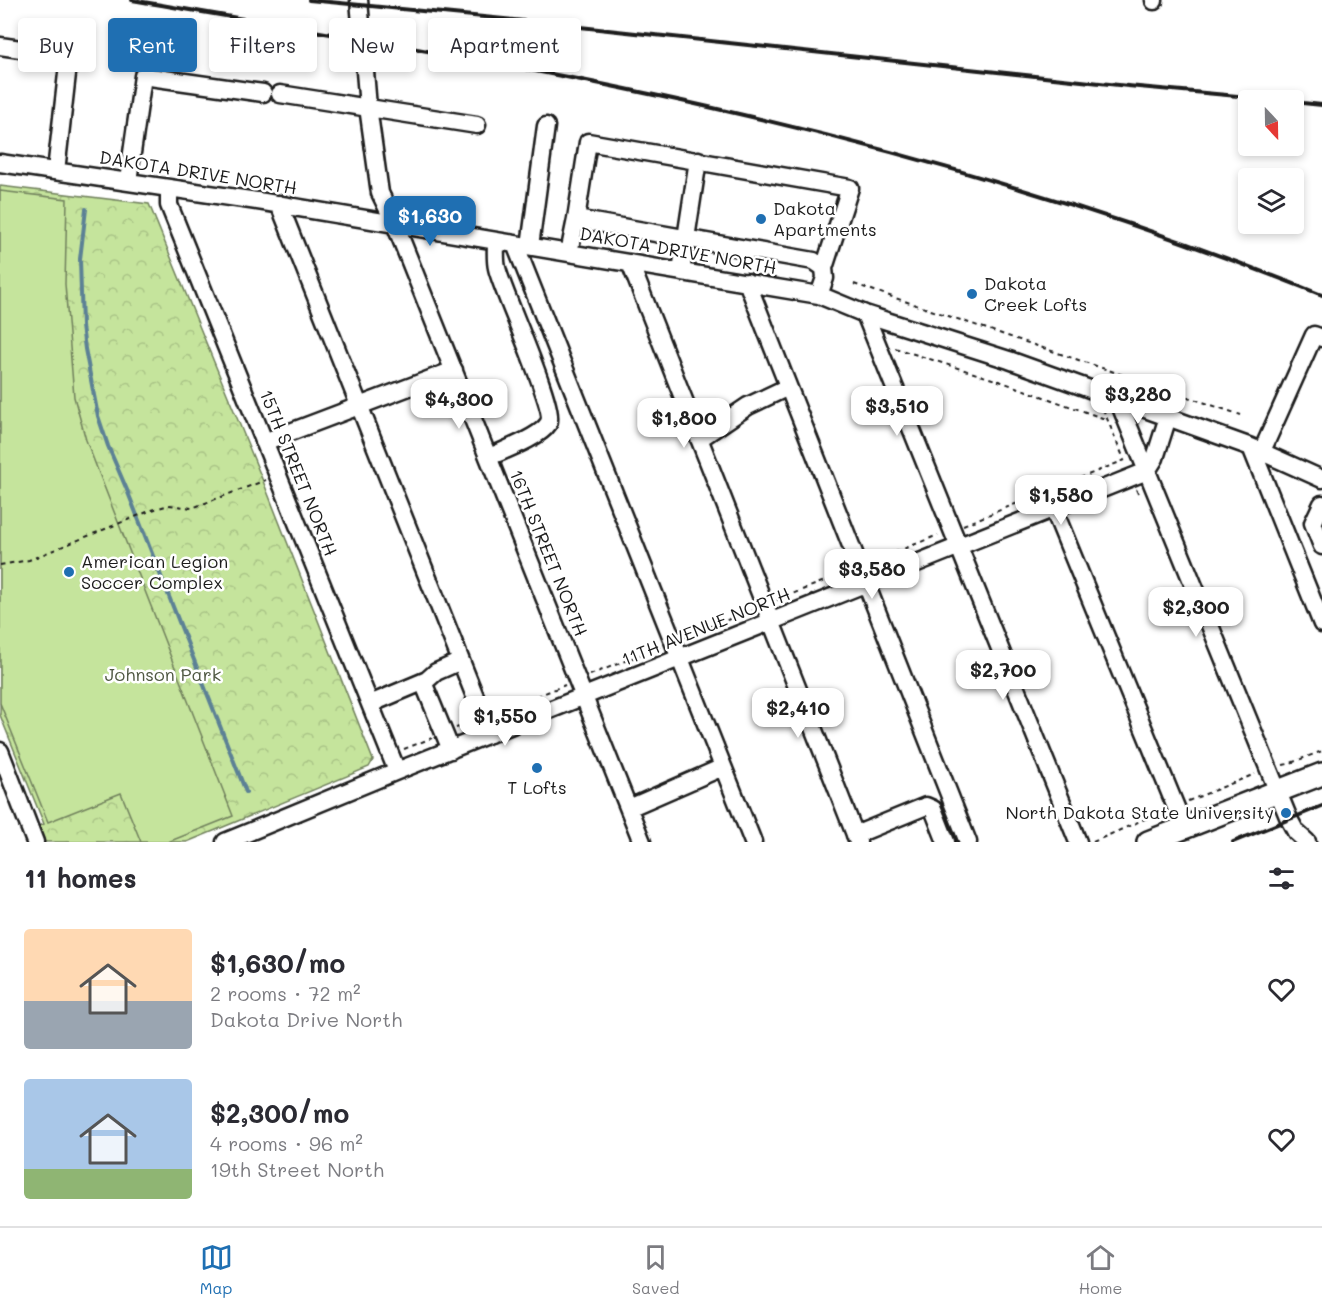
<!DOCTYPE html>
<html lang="en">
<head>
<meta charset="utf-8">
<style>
  body { margin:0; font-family:Mali,sans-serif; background:#f2f2f3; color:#2b2b33; height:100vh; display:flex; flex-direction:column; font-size:22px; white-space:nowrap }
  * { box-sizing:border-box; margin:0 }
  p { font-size:20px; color:#7c7c81 }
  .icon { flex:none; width:33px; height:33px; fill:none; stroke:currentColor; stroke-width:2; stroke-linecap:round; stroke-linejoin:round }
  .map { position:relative; height:842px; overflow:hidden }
  .sheet { display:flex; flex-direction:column; background:#fff; flex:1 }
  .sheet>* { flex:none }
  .guide { position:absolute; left:18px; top:18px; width:600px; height:54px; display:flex; gap:12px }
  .needle { width:39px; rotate:158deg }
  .fabs { position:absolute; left:1238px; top:90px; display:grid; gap:12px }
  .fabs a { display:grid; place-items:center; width:66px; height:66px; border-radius:6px; background:#fff; box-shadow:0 3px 9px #0003; font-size:30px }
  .price { position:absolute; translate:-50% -51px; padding:0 14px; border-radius:12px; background:#fff; color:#222; font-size:20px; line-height:39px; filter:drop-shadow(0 2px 3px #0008) }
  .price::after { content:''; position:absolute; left:50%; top:36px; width:18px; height:14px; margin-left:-9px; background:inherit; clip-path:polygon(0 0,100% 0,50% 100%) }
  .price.selected { background:#1f6fb2; color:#fff }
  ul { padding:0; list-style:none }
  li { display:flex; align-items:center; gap:18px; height:150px; padding:0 24px }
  li span { display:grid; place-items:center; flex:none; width:168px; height:120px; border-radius:6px; color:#555 }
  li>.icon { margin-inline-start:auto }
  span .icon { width:72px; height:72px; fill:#fffc; stroke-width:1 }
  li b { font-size:26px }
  h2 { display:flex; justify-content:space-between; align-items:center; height:72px; padding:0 24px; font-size:26px }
  .tag { padding:0 21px; border-radius:6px; background:#fff; box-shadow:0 3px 9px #0003; font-size:21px; line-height:54px }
  .tag.selected { background:#1f6fb2; color:#fff }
  .menu { display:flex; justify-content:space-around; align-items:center; height:84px; border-top:2px solid #e1e1e2; background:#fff; font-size:16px; color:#7c7c81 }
  .menu a { display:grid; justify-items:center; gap:3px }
  .menu .selected { color:#1f6fb2 }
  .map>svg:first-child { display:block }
</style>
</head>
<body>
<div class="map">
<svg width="1322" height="842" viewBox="0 0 1322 842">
  <defs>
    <pattern id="park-crowns" width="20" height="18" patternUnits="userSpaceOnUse" patternTransform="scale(1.5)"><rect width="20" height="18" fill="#c5e49c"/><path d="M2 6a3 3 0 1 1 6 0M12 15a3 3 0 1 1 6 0" fill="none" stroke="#a9c386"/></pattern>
  </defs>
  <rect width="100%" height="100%" fill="#fff"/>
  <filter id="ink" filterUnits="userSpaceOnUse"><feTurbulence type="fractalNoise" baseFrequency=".0167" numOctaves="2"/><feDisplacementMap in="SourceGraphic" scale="12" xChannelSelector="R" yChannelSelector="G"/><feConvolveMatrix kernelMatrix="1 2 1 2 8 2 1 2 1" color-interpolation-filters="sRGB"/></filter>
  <g filter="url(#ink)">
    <path fill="url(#park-crowns)" stroke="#70805c" stroke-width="1.5" d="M 0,186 L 149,204 L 265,486 L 373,760 L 369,767 L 187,842 L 43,842 L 37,827 L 44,824 L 0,715 Z"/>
    <path fill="#c5e49c" stroke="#70805c" stroke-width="1.5" d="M 0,191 L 67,199 L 65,284 L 74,397 L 86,440 L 233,816 L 168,842 L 141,842 L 121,793 L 48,822 L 0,703 Z"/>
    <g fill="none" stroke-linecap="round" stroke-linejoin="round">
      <path stroke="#5b8195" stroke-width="4" d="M 86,209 L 80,259 L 82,326 L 85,349 L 98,416 L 108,446 L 127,490 L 246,792"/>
      <defs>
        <path id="minor" d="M 359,0 L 368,107 L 380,193 L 395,224 L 642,842
          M 1154,1 L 1154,0
          M 0,46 L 69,56 L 56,171
          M 280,94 L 477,125
          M 0,163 L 264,202 L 819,295 L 865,314 L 1009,360 L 1251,447 L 1322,479
          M 128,181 L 143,76 L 263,93
          M 169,189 L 169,205 L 397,771
          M 279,204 L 490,734
          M 576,219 L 588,142 L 850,188 L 824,268
          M 515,244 L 753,842
          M 530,246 L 546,126
          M 569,253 L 576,219 L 814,261 L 824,268 L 825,278 L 819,295
          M 630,263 L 858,842
          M 681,271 L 698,160
          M 747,282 L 968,842
          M 865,314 L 1078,842
          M 1118,400 L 1289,819 L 1296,832 L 1307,842
          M 699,439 L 748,406 L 788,387
          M 264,442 L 454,370
          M 1251,447 L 1322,624
          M 1262,451 L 1314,335 L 1322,338
          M 489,457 C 504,450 539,438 548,424 C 558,410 502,292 497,268 C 495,260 496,249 496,241
          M 1322,504 L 1313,523 L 1322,546
          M 1054,510 L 1184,827
          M 423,682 L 451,750
          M 370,704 L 427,680 L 436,672 L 461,661
          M 0,751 L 35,842
          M 629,808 L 723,767
          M 855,835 L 926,806 L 933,809 L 946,842
          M 225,842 L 397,771 L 1147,471 L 1155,458 L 1168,417"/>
        <path id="major" d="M 1148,842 L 1322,774"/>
      </defs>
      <use href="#minor" stroke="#1c1c1c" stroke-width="21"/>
      <use href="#major" stroke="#1c1c1c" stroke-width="26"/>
      <path stroke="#1c1c1c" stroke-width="2" stroke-dasharray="4.5 4.5" stroke-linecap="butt" d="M 854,284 L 1241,415
        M 895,348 L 1002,382 L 1108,420
        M 1103,409 L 1124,459
        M 1136,489 L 1139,496
        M 963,525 L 1125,460
        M 871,562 L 938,535
        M 0,565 L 29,560 L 152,510 L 169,505 L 192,508 L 266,480
        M 777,600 L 847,572
        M 685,637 L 752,610
        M 590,675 L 660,647
        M 495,713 L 565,685
        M 456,728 L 471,723
        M 404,749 L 432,738
        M 1283,765 L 1288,764 L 1322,751
        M 1188,801 L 1255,774
        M 1093,842 L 1163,811"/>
      <use href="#minor" stroke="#fff" stroke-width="16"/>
      <use href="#major" stroke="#fff" stroke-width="21"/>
      <path stroke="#1c1c1c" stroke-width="4" d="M 132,0 C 335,35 538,67 739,114 C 937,160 1133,219 1322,295
        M 309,0 L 524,21 L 1128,86 L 1283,100
        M 1293,102 L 1322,105
        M 1233,842 L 1322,806"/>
    </g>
  </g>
  <g fill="#1f6fb2" stroke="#fff" stroke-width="2">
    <circle cx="761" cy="219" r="6"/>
    <circle cx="972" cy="294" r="6"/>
    <circle cx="69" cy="572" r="6"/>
    <circle cx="537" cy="768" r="6"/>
    <circle cx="1286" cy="813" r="6"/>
  </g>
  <g text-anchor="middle" stroke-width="5" stroke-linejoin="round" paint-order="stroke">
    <g font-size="18" fill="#1c1c1c" stroke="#fff">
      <text transform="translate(198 173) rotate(9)" y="6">DAKOTA DRIVE NORTH</text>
      <text transform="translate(678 251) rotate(10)" y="6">DAKOTA DRIVE NORTH</text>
      <text transform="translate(298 473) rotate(68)" y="6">15TH STREET NORTH</text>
      <text transform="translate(548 553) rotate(68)" y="6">16TH STREET NORTH</text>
      <text transform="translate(706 627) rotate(-22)" y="6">11TH AVENUE NORTH</text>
    </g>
    <g font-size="18" fill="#1c1c1c" stroke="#fff" text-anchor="start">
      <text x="773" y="215">Dakota<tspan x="773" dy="21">Apartments</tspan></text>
      <text x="984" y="290">Dakota<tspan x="984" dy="21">Creek Lofts</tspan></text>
      <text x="81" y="568">American Legion<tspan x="81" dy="21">Soccer Complex</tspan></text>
      <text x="537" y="794" text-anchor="middle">T Lofts</text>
      <text x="1274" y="819" text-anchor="end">North Dakota State University</text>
    </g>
    <g font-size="18" fill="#4f5842" stroke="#fff">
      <text x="163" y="681">Johnson Park</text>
    </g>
  </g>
</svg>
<div class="fabs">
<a><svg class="needle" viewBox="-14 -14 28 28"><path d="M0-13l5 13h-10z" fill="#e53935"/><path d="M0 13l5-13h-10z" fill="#7c7c81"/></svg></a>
<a><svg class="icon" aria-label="layers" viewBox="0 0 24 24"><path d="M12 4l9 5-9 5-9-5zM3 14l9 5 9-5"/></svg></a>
</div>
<b class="price selected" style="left:430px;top:247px">$1,630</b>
<b class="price" style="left:1138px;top:425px">$3,280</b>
<b class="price" style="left:459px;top:430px">$4,300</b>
<b class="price" style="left:897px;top:437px">$3,510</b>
<b class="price" style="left:684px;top:449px">$1,800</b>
<b class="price" style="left:1061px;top:526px">$1,580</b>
<b class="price" style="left:872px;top:600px">$3,580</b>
<b class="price" style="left:1196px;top:638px">$2,300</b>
<b class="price" style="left:1003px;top:701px">$2,700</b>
<b class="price" style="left:798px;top:739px">$2,410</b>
<b class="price" style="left:505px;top:747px">$1,550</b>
<div class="guide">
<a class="tag">Buy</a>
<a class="tag selected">Rent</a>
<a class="tag">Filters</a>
<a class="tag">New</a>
<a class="tag">Apartment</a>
</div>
</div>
<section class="sheet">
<h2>11 homes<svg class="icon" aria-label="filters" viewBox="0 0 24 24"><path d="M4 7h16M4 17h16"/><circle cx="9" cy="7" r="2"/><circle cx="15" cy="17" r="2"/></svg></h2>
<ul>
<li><span style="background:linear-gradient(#ffd9b3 60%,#9aa5b1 0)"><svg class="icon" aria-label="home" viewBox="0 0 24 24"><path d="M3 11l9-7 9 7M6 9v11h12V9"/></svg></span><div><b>$1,630/mo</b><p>2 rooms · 72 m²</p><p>Dakota Drive North</p></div><svg class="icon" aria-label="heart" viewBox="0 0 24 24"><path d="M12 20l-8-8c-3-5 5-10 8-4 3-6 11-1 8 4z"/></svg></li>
<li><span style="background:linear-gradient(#a9c7e8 75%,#8fb573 0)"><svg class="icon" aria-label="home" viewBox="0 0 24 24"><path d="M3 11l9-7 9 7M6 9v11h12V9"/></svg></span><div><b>$2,300/mo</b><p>4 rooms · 96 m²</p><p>19th Street North</p></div><svg class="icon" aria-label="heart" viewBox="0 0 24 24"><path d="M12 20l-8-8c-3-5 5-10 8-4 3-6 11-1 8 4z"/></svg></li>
</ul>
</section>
<nav class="menu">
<a class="selected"><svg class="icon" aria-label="map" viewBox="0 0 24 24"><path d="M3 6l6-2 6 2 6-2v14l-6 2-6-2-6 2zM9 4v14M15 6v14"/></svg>Map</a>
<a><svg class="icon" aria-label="saved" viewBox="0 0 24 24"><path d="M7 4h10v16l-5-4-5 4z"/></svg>Saved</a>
<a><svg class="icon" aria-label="home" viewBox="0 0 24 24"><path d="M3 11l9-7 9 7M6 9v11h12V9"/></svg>Home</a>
</nav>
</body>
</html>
